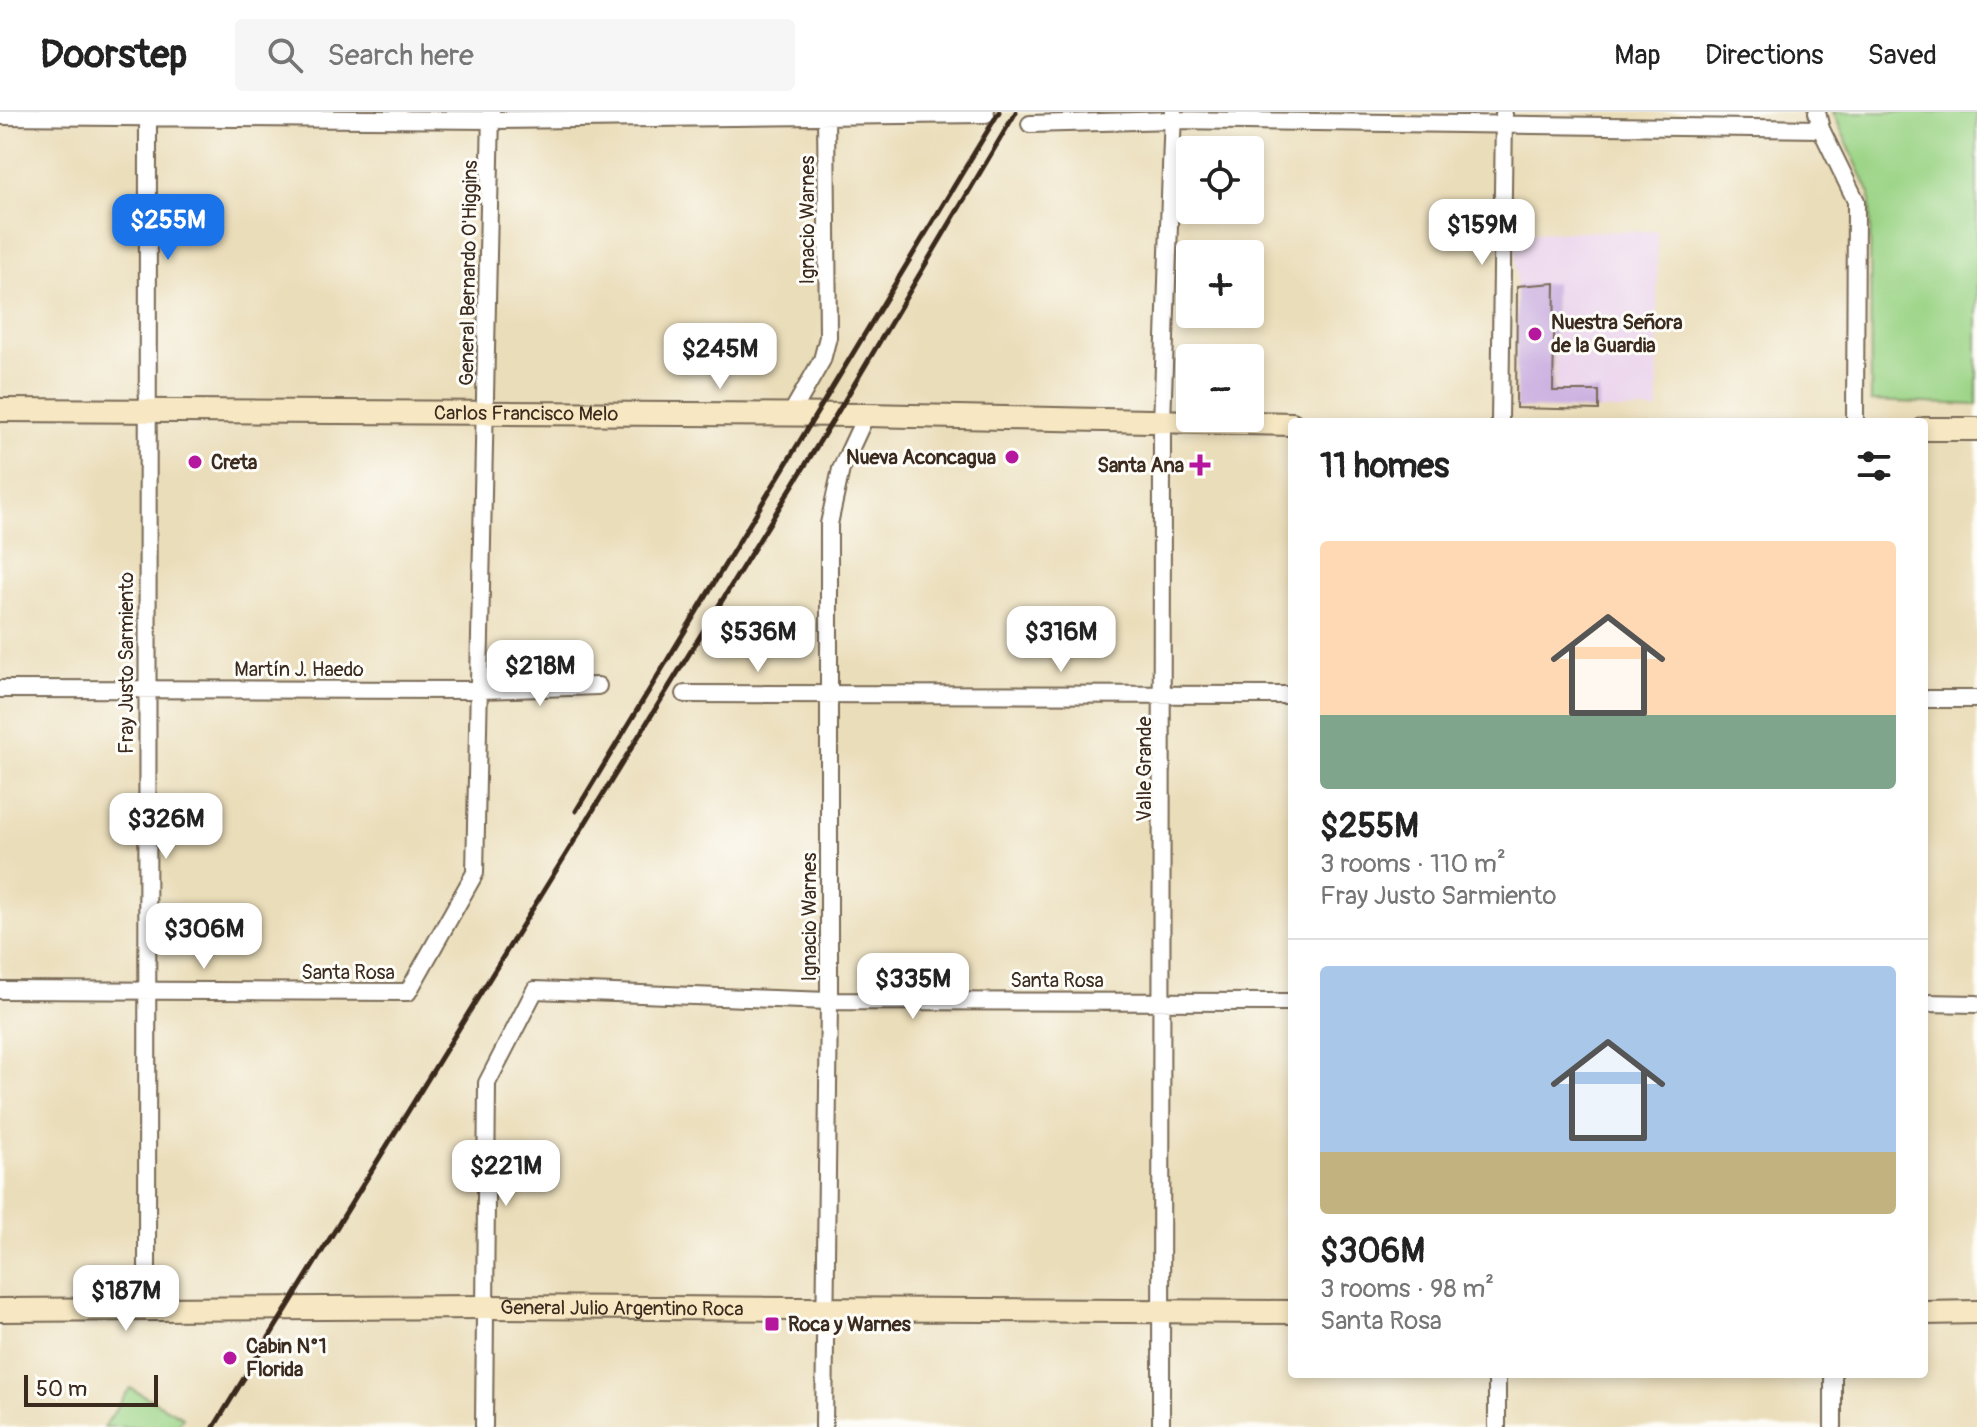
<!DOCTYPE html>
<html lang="en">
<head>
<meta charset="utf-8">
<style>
  body { margin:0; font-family:Pangolin,sans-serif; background:#f6f6f6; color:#222; height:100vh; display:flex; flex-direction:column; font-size:30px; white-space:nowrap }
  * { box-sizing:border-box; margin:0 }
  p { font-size:26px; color:#767676 }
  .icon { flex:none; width:44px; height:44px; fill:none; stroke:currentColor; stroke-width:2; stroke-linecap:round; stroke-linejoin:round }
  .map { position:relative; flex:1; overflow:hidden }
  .side { position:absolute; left:1288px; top:306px; width:640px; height:960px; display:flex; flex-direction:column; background:#fff; border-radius:8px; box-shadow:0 4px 12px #0003 }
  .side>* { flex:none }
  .tools { position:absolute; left:1176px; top:24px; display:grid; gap:16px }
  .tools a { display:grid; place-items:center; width:88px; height:88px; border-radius:8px; background:#fff; box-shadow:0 4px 12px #0003; font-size:40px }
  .scale { position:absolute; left:24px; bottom:20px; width:134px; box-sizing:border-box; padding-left:8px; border:4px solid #3b2a1e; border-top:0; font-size:22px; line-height:28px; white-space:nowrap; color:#3b2a1e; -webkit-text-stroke:6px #fdfcf7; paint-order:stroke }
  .price { position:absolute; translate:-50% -68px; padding:0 18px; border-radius:16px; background:#fff; color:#222; font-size:26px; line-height:52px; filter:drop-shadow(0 2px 4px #0008) }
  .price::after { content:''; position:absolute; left:50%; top:48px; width:24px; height:18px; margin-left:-12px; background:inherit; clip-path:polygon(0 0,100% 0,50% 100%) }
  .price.current { background:#1a73e8; color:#fff }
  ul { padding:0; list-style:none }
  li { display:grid; align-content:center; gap:16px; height:424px; padding:0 32px }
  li+li { border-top:2px solid #e0e0e0 }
  li span { display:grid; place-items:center; height:248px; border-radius:8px; color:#555 }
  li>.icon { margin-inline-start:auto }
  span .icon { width:144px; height:144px; fill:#fffc; stroke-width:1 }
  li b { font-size:34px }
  h2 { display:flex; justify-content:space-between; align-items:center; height:96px; padding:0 32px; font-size:34px }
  header { display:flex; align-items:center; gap:48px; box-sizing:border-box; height:112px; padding:0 40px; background:#fff; border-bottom:2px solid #e0e0e0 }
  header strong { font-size:38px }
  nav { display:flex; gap:44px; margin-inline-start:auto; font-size:28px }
  .search { width:560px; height:72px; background:#f6f6f6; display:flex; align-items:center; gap:20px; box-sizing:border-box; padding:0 28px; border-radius:8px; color:#767676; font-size:30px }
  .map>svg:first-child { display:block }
</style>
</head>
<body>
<header>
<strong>Doorstep</strong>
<div class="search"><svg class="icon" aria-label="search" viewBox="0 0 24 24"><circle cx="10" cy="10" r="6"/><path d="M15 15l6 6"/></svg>Search here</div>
<nav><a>Map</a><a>Directions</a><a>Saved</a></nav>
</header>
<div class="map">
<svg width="1977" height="1315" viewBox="0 0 1977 1315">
  <rect width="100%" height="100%" fill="#fdfcf7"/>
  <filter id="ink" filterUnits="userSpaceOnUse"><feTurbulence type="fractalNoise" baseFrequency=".0125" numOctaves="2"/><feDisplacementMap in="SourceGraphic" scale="16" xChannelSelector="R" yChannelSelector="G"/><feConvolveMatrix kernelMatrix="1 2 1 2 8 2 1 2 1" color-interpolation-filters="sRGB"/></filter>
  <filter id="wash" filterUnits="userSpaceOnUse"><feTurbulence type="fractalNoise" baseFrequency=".006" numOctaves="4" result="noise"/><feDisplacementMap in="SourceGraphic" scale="32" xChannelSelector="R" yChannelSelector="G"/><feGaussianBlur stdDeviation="1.8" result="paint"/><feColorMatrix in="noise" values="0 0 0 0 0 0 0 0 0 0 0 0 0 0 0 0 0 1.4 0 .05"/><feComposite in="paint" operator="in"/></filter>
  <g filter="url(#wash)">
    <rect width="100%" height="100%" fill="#eaddb9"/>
    <path fill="#ead1ec" d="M 1657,119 L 1658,298 L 1599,298 L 1599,279 L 1556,279 L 1555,172 L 1517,174 L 1514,120 Z"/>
    <path fill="#9cd487" stroke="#6c7f52" stroke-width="2" d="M 1833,0 L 1977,0 L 1977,293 L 1871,289 L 1870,82 Z
      M 130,1276 L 183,1305 L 177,1315 L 104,1315 Z"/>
    <g id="blocks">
      <path fill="#c8abdf" d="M 1555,171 L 1553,279 L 1599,279 L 1599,298 L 1516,296 L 1517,174 Z"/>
    </g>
  </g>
  <g filter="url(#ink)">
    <use href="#blocks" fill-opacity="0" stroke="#786954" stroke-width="2"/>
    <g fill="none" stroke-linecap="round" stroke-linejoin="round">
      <defs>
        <path id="street" d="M 1817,0 L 1821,17 L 1856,89 L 1855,310
          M 0,4 L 491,8 L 986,2
          M 1030,12 L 1173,8 L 1821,17
          M 791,302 L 822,248 L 828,225 L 826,0
          M 1500,310 L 1504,2
          M 0,577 L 481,578 L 598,574
          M 685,582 L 1292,583
          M 1924,587 L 1977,587
          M 0,878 L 408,880 L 475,761 L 491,0
          M 1924,891 L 1977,892
          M 147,1198 L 148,0
          M 1833,1262 L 1833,1315
          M 484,1315 L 487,971 L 535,878 L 829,889 L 1292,890
          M 824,1315 L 829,889 L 829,412 L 841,357 L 866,303
          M 1161,1315 L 1162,311 L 1173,0
          M 1497,1315 L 1497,1262"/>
        <g id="secondary">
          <path id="s1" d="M 0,298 L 866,303 L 1292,312"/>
          <path d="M 1924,317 L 1977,317"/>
          <path id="s2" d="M 0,1198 L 486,1195 L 1292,1200"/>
          <path d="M 1924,1201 L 1977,1200"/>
        </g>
      </defs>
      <use href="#street" stroke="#786954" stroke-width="20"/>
      <use href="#secondary" stroke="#786954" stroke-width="26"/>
      <use href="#street" stroke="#fff" stroke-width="16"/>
      <use href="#secondary" stroke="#f7e8c3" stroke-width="22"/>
      <path stroke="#3b2a1e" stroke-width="5" d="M 576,699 L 999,0
        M 214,1315 L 836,303 L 1016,0"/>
    </g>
  </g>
  <g fill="#b5179e" stroke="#fdfcf7" stroke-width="3">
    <circle cx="1535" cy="222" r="8"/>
    <circle cx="1012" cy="345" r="8"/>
    <circle cx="195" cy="350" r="8"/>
    <path d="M1196 341h8v8h8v8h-8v8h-8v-8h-8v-8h8z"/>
    <rect x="764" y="1204" width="16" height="16" rx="4"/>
    <circle cx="230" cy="1246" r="8"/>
  </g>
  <g text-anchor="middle" stroke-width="6" stroke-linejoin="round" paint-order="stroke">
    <g font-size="20" fill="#3b2a1e" stroke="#fdfcf7">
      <text transform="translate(807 108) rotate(-90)" y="7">Ignacio Warnes</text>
      <text transform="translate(468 161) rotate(-89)" y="7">General Bernardo O'Higgins</text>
      <text dy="7" stroke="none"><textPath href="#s1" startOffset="526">Carlos Francisco Melo</textPath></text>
      <text transform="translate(126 551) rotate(-90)" y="7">Fray Justo Sarmiento</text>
      <text x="299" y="564">Martín J. Haedo</text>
      <text transform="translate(1144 657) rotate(-90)" y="7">Valle Grande</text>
      <text transform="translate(809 805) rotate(-90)" y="7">Ignacio Warnes</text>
      <text x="348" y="867">Santa Rosa</text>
      <text x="1057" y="875">Santa Rosa</text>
      <text dy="7" stroke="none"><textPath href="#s2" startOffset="622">General Julio Argentino Roca</textPath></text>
    </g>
    <g font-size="20" font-weight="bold" fill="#3b2a1e" stroke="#fdfcf7" text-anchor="start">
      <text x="1551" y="217">Nuestra Señora<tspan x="1551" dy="23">de la Guardia</tspan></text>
      <text x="996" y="352" text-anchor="end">Nueva Aconcagua</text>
      <text x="211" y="357">Creta</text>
      <text x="1184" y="360" text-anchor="end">Santa Ana</text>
      <text x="788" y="1219">Roca y Warnes</text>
      <text x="246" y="1241">Cabin N°1<tspan x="246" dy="23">Florida</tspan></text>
    </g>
  </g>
</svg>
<div class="tools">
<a><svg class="icon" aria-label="locate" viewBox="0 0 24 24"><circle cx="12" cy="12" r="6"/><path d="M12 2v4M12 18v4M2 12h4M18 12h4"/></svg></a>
<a>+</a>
<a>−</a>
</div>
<div class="scale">50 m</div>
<b class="price current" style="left:168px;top:150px">$255M</b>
<b class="price" style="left:1482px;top:155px">$159M</b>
<b class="price" style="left:720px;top:279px">$245M</b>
<b class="price" style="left:758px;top:562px">$536M</b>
<b class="price" style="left:1061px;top:562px">$316M</b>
<b class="price" style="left:540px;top:596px">$218M</b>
<b class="price" style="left:166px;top:749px">$326M</b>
<b class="price" style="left:204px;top:859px">$306M</b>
<b class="price" style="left:913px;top:909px">$335M</b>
<b class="price" style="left:506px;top:1096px">$221M</b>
<b class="price" style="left:126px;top:1221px">$187M</b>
<section class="side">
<h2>11 homes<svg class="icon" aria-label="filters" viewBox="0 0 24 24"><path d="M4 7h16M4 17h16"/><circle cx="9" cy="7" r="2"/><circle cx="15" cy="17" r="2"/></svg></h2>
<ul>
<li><span style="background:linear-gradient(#ffd9b3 70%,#7fa58c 0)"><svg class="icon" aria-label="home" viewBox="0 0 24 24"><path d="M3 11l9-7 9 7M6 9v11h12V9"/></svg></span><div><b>$255M</b><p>3 rooms · 110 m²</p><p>Fray Justo Sarmiento</p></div></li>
<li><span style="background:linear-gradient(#a9c7e8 75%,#c2b280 0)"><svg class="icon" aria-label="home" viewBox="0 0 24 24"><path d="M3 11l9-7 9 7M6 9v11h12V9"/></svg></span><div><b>$306M</b><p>3 rooms · 98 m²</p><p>Santa Rosa</p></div></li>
</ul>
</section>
</div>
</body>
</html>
